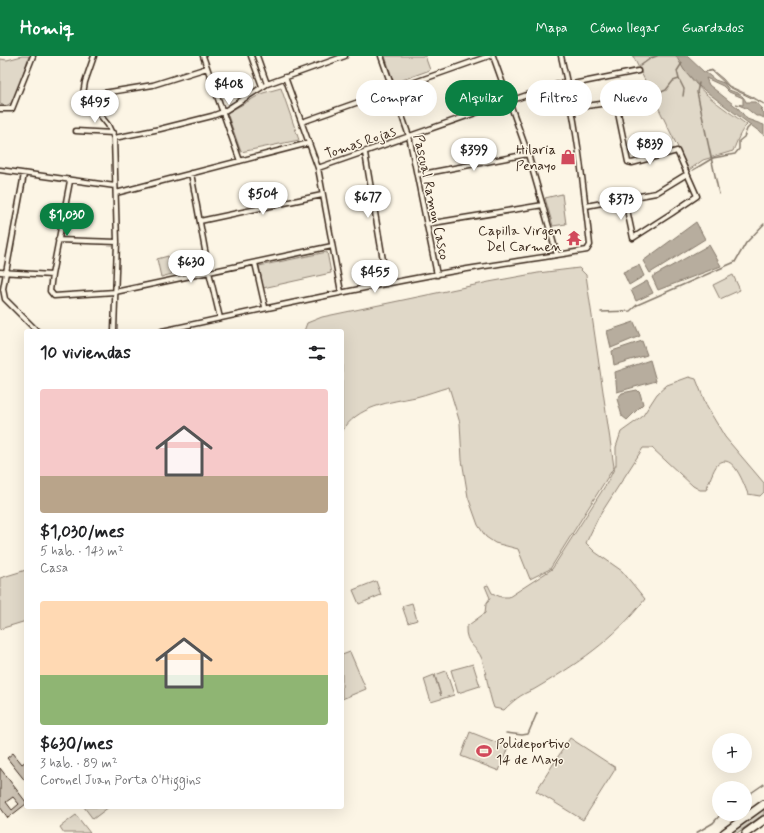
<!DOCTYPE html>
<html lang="es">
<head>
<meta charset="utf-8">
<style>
  body { margin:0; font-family:Mynerve,sans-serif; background:#f6f6f6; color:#202124; height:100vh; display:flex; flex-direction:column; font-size:15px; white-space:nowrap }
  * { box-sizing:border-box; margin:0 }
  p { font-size:13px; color:#757577 }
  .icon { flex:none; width:22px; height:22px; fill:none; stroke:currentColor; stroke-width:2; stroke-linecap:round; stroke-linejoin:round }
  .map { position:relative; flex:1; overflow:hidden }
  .sheet { position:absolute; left:24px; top:273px; width:320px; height:480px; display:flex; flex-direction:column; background:#fff; border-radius:4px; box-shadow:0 4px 16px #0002 }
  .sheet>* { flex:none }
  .top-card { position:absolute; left:356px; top:24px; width:348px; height:36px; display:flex; gap:8px }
  .fabs { position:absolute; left:712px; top:677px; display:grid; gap:8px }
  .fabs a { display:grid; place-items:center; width:40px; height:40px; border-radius:50%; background:#fff; box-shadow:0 4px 16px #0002; font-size:20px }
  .price { position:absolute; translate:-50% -34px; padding:0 9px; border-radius:14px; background:#fff; color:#222; font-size:13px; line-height:26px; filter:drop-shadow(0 1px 2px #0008) }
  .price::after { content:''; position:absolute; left:50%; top:24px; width:12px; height:9px; margin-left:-6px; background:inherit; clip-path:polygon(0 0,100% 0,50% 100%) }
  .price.on { background:#0b8043; color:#fff }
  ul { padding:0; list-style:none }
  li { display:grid; align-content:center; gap:8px; height:212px; padding:0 16px }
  li span { display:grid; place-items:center; height:124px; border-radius:4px; color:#555 }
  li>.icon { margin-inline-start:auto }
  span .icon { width:72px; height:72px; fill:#fffc; stroke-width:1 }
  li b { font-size:17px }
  h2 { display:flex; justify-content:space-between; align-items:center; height:48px; padding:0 16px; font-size:17px }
  .pill { padding:0 14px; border-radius:18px; background:#fff; box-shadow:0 4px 16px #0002; font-size:14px; line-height:36px }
  .pill.on { background:#0b8043; color:#fff }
  header { display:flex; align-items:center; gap:24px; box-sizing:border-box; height:56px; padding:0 20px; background:#0b8043; color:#fff }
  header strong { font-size:19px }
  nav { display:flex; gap:22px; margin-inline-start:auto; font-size:14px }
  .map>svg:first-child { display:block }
</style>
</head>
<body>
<header>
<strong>Homiq</strong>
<nav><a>Mapa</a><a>Cómo llegar</a><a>Guardados</a></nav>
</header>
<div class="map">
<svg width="764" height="777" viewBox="0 0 764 777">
  <rect width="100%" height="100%" fill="#fcf5e5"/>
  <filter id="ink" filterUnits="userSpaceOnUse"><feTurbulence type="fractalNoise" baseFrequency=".025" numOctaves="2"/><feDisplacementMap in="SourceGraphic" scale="8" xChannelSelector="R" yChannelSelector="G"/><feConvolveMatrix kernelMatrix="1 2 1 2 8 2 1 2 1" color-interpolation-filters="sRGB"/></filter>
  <g filter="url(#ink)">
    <path fill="#e0d8c8" stroke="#8e8173" d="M 22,0 L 29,0 L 14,45 L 6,50 L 0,48 L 0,3 L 7,4 Z
      M 385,0 L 425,0 L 430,14 L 394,27 Z
      M 633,0 L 680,0 C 689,32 722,50 747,69 C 740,75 737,86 733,95 L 703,104 L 689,114 Z
      M 281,32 L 299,84 L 241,96 L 227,57 L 263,37 Z
      M 562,138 L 566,168 L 553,170 L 545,142 Z
      M 327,196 L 331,217 L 263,232 L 259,210 Z
      M 168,200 L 172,218 L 161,221 L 157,203 Z
      M 579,212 L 586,219 L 614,411 L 550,513 L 530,523 L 518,493 L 495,487 L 486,481 L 478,469 L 468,441 L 462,404 L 460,367 L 449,331 C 438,334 428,338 416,341 C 391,346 356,350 342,376 L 342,275 L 304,275 L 307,267 L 322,261 L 489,226 L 538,217 Z
      M 733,219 L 740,234 L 720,243 L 713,229 Z
      M 689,321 L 696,323 L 707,351 L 725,381 L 764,427 L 764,436 L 760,440 L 748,438 C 744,429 733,395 718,408 C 713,413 709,427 706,434 L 700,434 L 693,430 L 652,392 L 643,392 L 598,462 L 586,487 L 595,496 L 622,515 L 645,543 C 615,583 576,609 533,634 C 521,638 513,645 504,654 L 494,652 C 488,636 487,619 482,603 C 477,590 465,589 466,571 L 485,557 L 486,548 L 490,542 L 485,530 L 488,529 L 492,537 L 501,541 L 509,541 L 552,513 L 607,427 L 616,409 L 616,391 L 621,376 L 642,361 L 657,338 L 667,329 Z
      M 26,514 L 26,565 L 0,573 L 0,522 Z
      M 376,525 L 381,539 L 359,548 L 353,534 Z
      M 412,547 L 417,564 L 408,567 L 402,550 Z
      M 350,596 L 366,633 L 342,643 L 342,599 Z
      M 473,608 L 480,630 L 458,637 L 451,614 Z
      M 446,615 L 454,639 L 431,646 L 424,623 L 434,619 L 441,640 L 435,619 Z
      M 470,676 L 508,691 L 499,715 L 461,700 Z
      M 570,682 L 616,712 L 583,764 L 536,735 Z
      M 84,751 L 109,751 L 93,763 Z
      M 764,752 L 764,758 L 737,777 L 730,777 Z
      M 76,759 L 90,777 L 64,777 L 60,771 Z"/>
    <path fill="#b7ad9e" stroke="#85796b" d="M 676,0 L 687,0 L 704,16 L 712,14 L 723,23 L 729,30 L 753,41 L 764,48 L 729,31 L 712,15 L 705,16 L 715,24 L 724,27 L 729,34 C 737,37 743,38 746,46 L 755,46 L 763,53 L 760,53 L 764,57 L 764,62 L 760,60 L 756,60 L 746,52 L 736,48 L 743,49 L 743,42 L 729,36 L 723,30 L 706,22 L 709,29 L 738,52 L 747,63 L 764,69 L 764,79 L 700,31 L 684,14 Z
      M 696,166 L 705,183 L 650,217 L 643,205 Z
      M 709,189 L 721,210 L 658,234 L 652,221 Z
      M 639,209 L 644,220 L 629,229 L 623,216 Z
      M 647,225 L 653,237 L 636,245 L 631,234 Z
      M 634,266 L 640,280 L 611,292 L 607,275 Z
      M 642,285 L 647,299 L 614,309 L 612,295 Z
      M 650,304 L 656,325 L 617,336 L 615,316 Z
      M 637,334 L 640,337 L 643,348 L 627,364 L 622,360 L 617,343 L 622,337 Z"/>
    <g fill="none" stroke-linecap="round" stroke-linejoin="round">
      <path stroke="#85796b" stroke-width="1.5" d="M 640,10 L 651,2 L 657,0
        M 679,23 L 684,33 L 683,40
        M 699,27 L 697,36 L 719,138
        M 652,40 L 666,34 L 673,25 L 679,23 L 677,15 L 682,7
        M 693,114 L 713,102 L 735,98 L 739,93 L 739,85 L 744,81 L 747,73 L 751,69
        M 601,256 L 630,255 L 637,249 L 735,206 L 746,187 L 764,168
        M 506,677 L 522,679 L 528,678 L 537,657
        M 745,741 L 764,728
        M 696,777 L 713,767 L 721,758"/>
    </g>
    <path fill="#ccc2b3" stroke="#3b2a1e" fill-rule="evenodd" d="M 13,697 L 22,708 L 26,705 L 26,726 L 7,702 Z
      M 0,712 L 26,746 L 26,748 L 8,762 L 0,751 ZM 13,741 L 19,748 L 12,754 L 6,746 Z"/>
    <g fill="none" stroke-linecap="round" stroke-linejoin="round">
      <defs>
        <path id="minor" d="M 94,0 L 85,26 L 83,38 L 108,69 L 114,82 L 117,186 L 114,275
          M 203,0 L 240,105
          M 251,0 L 262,30
          M 257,0 L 267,28
          M 381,0 L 409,80 L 437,219
          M 493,0 L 528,98 L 557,199
          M 285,21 L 318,112 L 341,236
          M 568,29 L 638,15
          M 85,40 L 153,29 L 207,12
          M 616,47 L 628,106 L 632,107 L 677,95 L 697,140 L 672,157 L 633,182 L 625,144
          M 572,52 L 651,41
          M 0,53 L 12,53 L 33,0
          M 302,66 L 489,0
          M 76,75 L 113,77
          M 114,82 L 160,73 L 212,60 L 223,56 L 267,28 L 345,0
          M 365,97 L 387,228
          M 318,112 L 567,25
          M 0,114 L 115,130
          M 191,117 L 209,216 L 220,262
          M 24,118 L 3,233 L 5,243 L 37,275
          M 417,119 L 528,98
          M 70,125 L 52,219 L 50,235 L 54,240 L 115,236 L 332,190
          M 116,137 L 309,87
          M 586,150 L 656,137 L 687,118
          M 200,165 L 322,139
          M 427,168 L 543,149
          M 58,184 L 117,186
          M 255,207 L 265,251
          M 0,216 L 52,219
          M 162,275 C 257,254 353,233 449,216 C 495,208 541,202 587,194 L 590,189 C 583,126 576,62 561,0"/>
        <path id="motorway" d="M 724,777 L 764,748
          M 746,777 L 764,764"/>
      </defs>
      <use href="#minor" stroke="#3b2a1e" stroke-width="7"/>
      <use href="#motorway" stroke="#3b2a1e" stroke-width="10"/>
      <use href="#minor" stroke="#fcf5e5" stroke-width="4"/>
      <use href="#motorway" stroke="#fcf5e5" stroke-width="7"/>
    </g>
  </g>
  <defs>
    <symbol id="shop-bare" viewBox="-9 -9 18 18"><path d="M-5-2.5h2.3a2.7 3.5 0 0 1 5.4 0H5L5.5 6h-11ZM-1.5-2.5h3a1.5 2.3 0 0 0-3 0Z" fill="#d1495b" stroke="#fcf5e5" stroke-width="2.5" paint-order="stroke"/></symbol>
    <symbol id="temple-bare" viewBox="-9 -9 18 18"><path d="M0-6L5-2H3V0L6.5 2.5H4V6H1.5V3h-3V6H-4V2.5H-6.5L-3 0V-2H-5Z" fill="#d1495b" stroke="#fcf5e5" stroke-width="2.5" paint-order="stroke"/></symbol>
    <symbol id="stadium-bare" viewBox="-9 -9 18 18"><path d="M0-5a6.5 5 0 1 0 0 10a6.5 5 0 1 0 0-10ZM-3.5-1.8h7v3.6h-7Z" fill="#d1495b" stroke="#fcf5e5" stroke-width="2.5" paint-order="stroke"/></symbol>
  </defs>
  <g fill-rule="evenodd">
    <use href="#shop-bare" x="557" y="90" width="22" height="22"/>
    <use href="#temple-bare" x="563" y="171" width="22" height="22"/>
    <use href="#stadium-bare" x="473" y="684" width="22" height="22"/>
  </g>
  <g text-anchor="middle" stroke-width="3" stroke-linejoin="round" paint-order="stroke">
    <g font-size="14" fill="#3b2a1e" stroke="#fcf5e5">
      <text transform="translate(360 86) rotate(-19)" y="5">Tomas Rojas</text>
      <text transform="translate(432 141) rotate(78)" y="5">Pascual Ramon Casco</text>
    </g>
    <g font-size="14" fill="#3b2a1e" stroke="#fcf5e5" text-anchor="end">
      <text x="556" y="98">Hilaria<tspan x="556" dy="16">Penayo</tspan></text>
      <text x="562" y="179">Capilla Virgen<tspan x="562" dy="16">Del Carmen</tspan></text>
      <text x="496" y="692" text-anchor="start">Polideportivo<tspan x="496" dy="16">14 de Mayo</tspan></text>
    </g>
  </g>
</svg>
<div class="fabs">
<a>+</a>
<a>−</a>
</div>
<b class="price" style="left:229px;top:50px">$408</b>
<b class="price" style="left:95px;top:68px">$495</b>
<b class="price" style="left:650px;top:110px">$839</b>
<b class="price" style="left:474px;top:116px">$399</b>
<b class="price" style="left:263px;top:160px">$504</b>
<b class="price" style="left:368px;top:163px">$677</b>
<b class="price" style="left:621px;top:165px">$373</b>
<b class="price on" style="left:67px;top:181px">$1,030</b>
<b class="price" style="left:191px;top:228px">$630</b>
<b class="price" style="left:375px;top:238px">$455</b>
<div class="top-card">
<a class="pill">Comprar</a>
<a class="pill on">Alquilar</a>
<a class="pill">Filtros</a>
<a class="pill">Nuevo</a>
</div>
<section class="sheet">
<h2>10 viviendas<svg class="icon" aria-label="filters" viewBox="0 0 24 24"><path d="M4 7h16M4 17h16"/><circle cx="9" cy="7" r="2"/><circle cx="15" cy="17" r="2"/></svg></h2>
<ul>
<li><span style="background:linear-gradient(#f6c9c9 70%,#b9a48a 0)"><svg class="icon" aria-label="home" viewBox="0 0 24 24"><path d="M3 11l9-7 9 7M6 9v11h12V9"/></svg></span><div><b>$1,030/mes</b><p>5 hab. · 143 m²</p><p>Casa</p></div></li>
<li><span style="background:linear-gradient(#ffd9b3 60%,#8fb573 0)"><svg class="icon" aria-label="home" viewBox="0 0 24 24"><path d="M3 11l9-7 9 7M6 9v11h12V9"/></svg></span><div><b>$630/mes</b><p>3 hab. · 89 m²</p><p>Coronel Juan Porta O'Higgins</p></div></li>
</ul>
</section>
</div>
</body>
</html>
